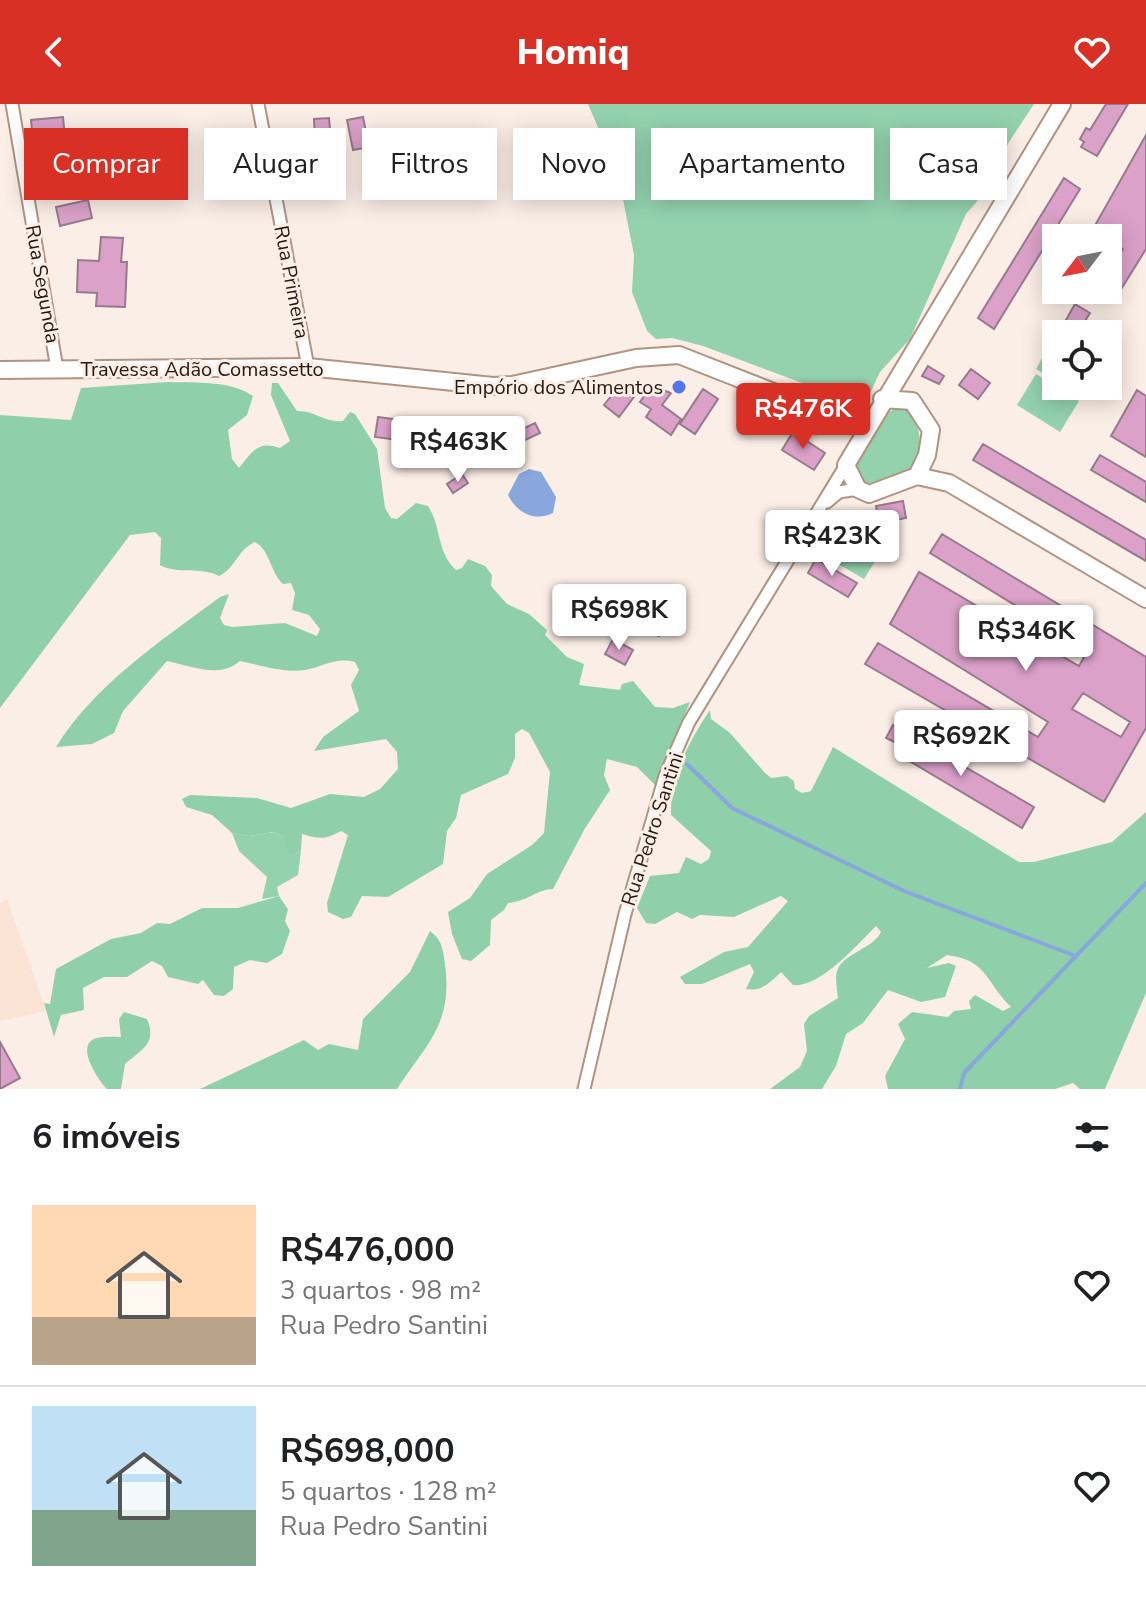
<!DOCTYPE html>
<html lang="pt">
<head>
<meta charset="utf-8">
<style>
  body { margin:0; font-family:"Nunito Sans",sans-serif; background:#f2f2f2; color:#202124; height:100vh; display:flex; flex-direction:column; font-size:30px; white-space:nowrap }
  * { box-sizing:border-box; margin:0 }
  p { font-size:26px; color:#757577 }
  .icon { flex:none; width:44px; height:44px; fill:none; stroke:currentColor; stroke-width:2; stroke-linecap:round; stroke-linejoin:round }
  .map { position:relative; height:985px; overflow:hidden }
  .panel { display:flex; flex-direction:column; background:#fff; flex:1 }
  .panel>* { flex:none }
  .banner { position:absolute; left:24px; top:24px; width:1098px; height:72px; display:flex; gap:16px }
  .needle { width:52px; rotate:238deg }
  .tools { position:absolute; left:1042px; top:120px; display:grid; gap:16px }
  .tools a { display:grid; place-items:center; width:80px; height:80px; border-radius:0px; background:#fff; box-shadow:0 4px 20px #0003; font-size:40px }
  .price { position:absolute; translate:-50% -68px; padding:0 18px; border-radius:8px; background:#fff; color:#222; font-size:26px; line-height:52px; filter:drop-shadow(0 2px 4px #0008) }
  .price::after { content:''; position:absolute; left:50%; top:48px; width:24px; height:18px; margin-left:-12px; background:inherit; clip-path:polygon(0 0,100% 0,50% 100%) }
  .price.selected { background:#d93025; color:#fff }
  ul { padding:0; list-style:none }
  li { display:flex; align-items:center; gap:24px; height:200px; padding:0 32px }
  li+li { border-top:2px solid #e0e0e0 }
  li span { display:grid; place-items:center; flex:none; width:224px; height:160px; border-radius:0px; color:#555 }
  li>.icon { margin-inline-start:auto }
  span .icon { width:96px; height:96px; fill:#fffc; stroke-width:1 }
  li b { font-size:34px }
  h2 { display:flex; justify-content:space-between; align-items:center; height:96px; padding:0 32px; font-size:34px }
  .pill { padding:0 28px; border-radius:0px; background:#fff; box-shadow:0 4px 20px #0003; font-size:28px; line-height:72px }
  .pill.selected { background:#d93025; color:#fff }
  header { display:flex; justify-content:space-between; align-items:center; height:104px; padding:0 32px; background:#d93025; color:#fff; font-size:36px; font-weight:800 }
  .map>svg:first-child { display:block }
</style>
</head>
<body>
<header><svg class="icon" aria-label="back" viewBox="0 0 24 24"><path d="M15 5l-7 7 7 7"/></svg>Homiq<svg class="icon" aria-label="heart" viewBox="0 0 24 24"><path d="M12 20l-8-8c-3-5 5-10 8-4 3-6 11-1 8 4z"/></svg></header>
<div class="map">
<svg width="1146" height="985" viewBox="0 0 1146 985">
  <rect width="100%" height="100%" fill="#fbeee6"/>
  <path fill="#fbe4d5" d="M 7,795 L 46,907 L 0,917 L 0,799 Z"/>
  <path fill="#94d2ae" d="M 588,0 L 1034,0 L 1009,38 L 980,94 L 966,110 L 910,235 L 880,268 L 864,302 L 703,242 L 672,234 L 656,235 L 647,227 L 632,188 L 634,151 L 618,70 Z
    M 1049,241 L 1056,245 L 1056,277 L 1036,265 Z
    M 1036,270 L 1079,297 L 1060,328 L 1017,301 Z
    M 896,304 L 907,305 C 923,325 923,343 912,366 L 870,382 L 861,378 L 854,366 L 886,310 Z
    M 841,421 L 882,446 L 864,475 L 823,451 Z
    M 274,728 L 283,732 L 294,751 L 301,746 L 298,771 L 277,783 L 279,792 L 262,795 L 267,773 L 239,747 L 232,729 L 249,732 Z"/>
  <path fill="#8fd0aa" d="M 168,278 C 196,279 229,276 253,292 L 247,311 L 228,326 L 232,355 L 239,364 C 252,348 258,336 280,344 L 290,337 L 271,291 L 272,279 L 278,279 L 297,307 C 314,306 325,319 343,317 L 350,308 L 355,310 L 377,345 L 385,404 L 391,414 L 397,415 L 416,399 L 428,402 C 442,424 436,447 456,466 L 462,464 L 468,455 L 485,462 L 492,471 L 491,482 L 507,500 L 529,510 L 547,526 L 545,531 L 567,553 L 584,560 L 579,581 L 620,586 L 622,580 L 633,577 L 655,603 L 673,604 L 690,598 L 655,681 L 637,663 L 607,655 L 604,671 L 610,686 L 584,726 L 553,785 C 538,785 526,798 508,799 L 504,806 L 491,816 L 490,841 L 471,857 L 462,855 L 452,830 L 448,808 L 470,794 L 487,770 L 532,741 L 544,729 L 550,668 L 529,629 L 522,625 L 515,630 L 515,654 L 508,670 L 461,691 L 456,714 L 447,727 L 443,760 L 388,793 L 362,792 L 351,813 L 343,815 L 328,808 L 327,799 L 348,731 L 341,727 C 325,736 319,735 302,730 L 301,746 L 294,751 L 289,749 L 283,732 L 274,728 L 249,732 L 232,729 L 212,711 L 186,703 L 182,695 L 190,691 L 257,694 L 291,704 L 330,690 L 364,693 L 380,685 L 398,665 L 397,648 L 386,635 L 314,647 L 323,633 L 359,607 L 351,581 L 359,566 L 355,558 C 334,553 324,563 305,566 C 284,569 260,561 240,557 C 220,575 191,562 167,557 L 123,607 L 114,629 L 92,640 L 56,643 C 95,580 161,537 220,493 L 229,490 L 220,514 L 224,521 L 232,523 L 285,519 L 317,532 L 320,525 L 309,511 L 292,506 L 295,489 L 291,479 L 283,480 C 270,468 270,446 255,438 C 238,445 235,465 219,472 C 200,462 178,471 160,461 L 161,434 L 155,428 L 130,431 L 0,604 L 0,311 L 71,316 L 81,284 Z
    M 710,606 L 711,615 L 730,629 L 765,669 L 771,674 L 787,672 L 794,677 L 795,685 L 802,689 L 811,687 L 833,643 L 1019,758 L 1034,758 L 1112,738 L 1146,708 L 1146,889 L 1105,985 L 1080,985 L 1073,979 L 1055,985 L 888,985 L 885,972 L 905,935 L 898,920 L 912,908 L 948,913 L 954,907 L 971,905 L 969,897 L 975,891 L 1003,907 L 1011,903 C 986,879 988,856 947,851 L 927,864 L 949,859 L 956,862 L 945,893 L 921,898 L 888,886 L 863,919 L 846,930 L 836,962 L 822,985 L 770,985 L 800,963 L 807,947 L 804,920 L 809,912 L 838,894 C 837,886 835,874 837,867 C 843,849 873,845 881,828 L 876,822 C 858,840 820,884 793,881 L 781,868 C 771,878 761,888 746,885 L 754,868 L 750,860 L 702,880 L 685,880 L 680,873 L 724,848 L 748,843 L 788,797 L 781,792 L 734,813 L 700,811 L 692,815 L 677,808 L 655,820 L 646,819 L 637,804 L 650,772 L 679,769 L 686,753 L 701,760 L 709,755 L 711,747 L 671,711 C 670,673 689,637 710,606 Z
    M 279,792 L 288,805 L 285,817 L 290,827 L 282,850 L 267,859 L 250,856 L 234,863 L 233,885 L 224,892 L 214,891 L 203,876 L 198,880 L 168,873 L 162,862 L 152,857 L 127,873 L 104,873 L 83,884 L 84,906 L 61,911 L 54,933 L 44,899 L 50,900 L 56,865 L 111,835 L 141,829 L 157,819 L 170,820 L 202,804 L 238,804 Z
    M 430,827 C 442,836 443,845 445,860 C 453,920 427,939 397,985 L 200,985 L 304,936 L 318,946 L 329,940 L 358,946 L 363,915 L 410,868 Z
    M 124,908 L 147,915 C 157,939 143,945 125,960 L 121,985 L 107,985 C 98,976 76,943 94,935 C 101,932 113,933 121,933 L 119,915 Z"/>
  <path fill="#88a7dd" d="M 529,365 L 541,368 L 556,393 L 553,409 C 534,418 517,409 508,391 L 519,370 Z"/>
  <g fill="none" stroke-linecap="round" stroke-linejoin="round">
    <path stroke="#88a7dd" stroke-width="4" d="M 687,660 L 732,704 L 904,787 L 1076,852
      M 960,985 L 964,969 L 1146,779"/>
  </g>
  <path fill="#dba1c9" stroke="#967a8d" stroke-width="2" fill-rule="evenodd" d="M 1106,0 L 1128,0 L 1097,52 L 1081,43 L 1084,38 L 1080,35 L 1086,24 L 1090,26 Z
    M 63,13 L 65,34 L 33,37 L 31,16 Z
    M 363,13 L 369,43 L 353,46 L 347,16 Z
    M 329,14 L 331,36 L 315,37 L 314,15 Z
    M 95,27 L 108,27 L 109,56 L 96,57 Z
    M 1146,31 L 1146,145 L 1120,187 L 1108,180 L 1108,169 L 1123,145 L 1108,134 L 1088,134 Z
    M 374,61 L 377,83 L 366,84 L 363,62 Z
    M 1064,74 L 1080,85 L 994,225 L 978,214 Z
    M 88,96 L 92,114 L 60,122 L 56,103 Z
    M 101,133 L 123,134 L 121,158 L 127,158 L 125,203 L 96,202 L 97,189 L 77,188 L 78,156 L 99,157 Z
    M 1075,200 L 1090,209 L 1082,222 L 1096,230 L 1058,230 Z
    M 928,262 L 944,272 L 939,280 L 922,272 Z
    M 971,265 L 990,279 L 978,295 L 959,281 Z
    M 620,281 L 637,289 L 619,313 L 604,301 Z
    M 651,282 L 671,289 L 662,301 L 681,315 L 671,331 L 646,313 L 651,305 L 640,298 Z
    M 703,285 L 718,295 L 695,330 L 680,320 Z
    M 1137,286 L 1146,292 L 1146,353 L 1111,332 Z
    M 378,313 L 416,318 L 413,338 L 375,333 Z
    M 535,319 L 540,329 L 517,340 L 512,330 Z
    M 457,325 L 465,337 L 446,350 L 438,338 Z
    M 793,328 L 825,349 L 814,366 L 782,346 Z
    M 983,340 L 1146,436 L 1146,457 L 973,356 Z
    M 1100,351 L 1146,378 L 1146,398 L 1091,366 Z
    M 462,370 L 468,379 L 453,389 L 447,380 Z
    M 903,397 L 906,414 L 879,419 L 876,402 Z
    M 942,430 L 1146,553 L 1146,624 L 1104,698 L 865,560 L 878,539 L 1038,633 L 1048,618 L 890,520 L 919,468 L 1079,562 L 1088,546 L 930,449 ZM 1083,589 L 1130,618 L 1121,633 L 1072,605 Z
    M 816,455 L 857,479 L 848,493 L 808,469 Z
    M 650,503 L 669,513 L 659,532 L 640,522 Z
    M 613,535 L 633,546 L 625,561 L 605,550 Z
    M 893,621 L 1034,703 L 1022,724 L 896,649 L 901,641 L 886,634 Z
    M 0,938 L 20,974 L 0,985 Z"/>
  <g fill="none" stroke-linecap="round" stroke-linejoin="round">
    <defs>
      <path id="street" d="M 12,0 L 57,265
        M 258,0 L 308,263
        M 827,398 L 839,388 L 858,385
        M 584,985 L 625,810 L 665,672 L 689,618 L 846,361"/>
      <path id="secondary" d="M 0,266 L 308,263 L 493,282 L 512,281 L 636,254 L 679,251 L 865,324
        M 882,295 L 912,297 L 931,326 L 927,351 L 917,372 L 869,390 L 858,385 L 846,361 L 1062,0
        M 917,372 L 949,379 L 1146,495"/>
    </defs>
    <use href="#street" stroke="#b09481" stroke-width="15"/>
    <use href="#secondary" stroke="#b09481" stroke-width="20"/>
    <use href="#street" stroke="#fff" stroke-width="11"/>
    <use href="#secondary" stroke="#fff" stroke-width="16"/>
  </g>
  <circle fill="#5275ea" stroke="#fbeee6" stroke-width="3" cx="679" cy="283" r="8"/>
  <g text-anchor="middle" stroke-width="6" stroke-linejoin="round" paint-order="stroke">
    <g font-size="20" fill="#241a12" stroke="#fbeee6">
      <text transform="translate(292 178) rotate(79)" y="7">Rua Primeira</text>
      <text transform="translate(43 180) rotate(80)" y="7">Rua Segunda</text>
      <text x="202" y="272">Travessa Adão Comassetto</text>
      <text transform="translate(652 725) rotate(-72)" y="7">Rua Pedro Santini</text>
    </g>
    <g font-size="20" fill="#241a12" stroke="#fbeee6" text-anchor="end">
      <text x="663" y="290">Empório dos Alimentos</text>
    </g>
  </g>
</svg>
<div class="tools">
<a><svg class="needle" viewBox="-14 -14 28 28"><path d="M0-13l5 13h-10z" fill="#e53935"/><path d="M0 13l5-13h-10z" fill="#757577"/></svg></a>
<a><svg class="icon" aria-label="locate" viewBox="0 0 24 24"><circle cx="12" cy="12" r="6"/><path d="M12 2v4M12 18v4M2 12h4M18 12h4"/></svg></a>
</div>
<b class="price selected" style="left:803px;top:347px">R$476K</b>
<b class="price" style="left:458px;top:380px">R$463K</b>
<b class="price" style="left:832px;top:474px">R$423K</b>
<b class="price" style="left:619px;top:548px">R$698K</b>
<b class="price" style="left:1026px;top:569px">R$346K</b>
<b class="price" style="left:961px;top:674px">R$692K</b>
<div class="banner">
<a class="pill selected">Comprar</a>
<a class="pill">Alugar</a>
<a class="pill">Filtros</a>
<a class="pill">Novo</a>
<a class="pill">Apartamento</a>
<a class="pill">Casa</a>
</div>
</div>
<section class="panel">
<h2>6 imóveis<svg class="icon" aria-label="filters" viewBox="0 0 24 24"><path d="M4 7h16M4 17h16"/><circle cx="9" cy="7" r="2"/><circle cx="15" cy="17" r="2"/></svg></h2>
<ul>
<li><span style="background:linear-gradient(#ffd9b3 70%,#b9a48a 0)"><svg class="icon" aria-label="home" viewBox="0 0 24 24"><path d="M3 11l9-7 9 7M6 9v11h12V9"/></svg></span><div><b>R$476,000</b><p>3 quartos · 98 m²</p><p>Rua Pedro Santini</p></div><svg class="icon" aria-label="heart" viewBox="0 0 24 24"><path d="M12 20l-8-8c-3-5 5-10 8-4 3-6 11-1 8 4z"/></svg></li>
<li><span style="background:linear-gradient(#bfe0f5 65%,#7fa58c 0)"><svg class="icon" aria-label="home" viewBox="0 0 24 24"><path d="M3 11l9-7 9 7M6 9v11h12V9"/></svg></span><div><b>R$698,000</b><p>5 quartos · 128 m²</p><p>Rua Pedro Santini</p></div><svg class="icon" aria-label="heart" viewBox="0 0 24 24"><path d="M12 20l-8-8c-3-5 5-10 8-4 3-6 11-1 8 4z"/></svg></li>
</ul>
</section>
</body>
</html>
